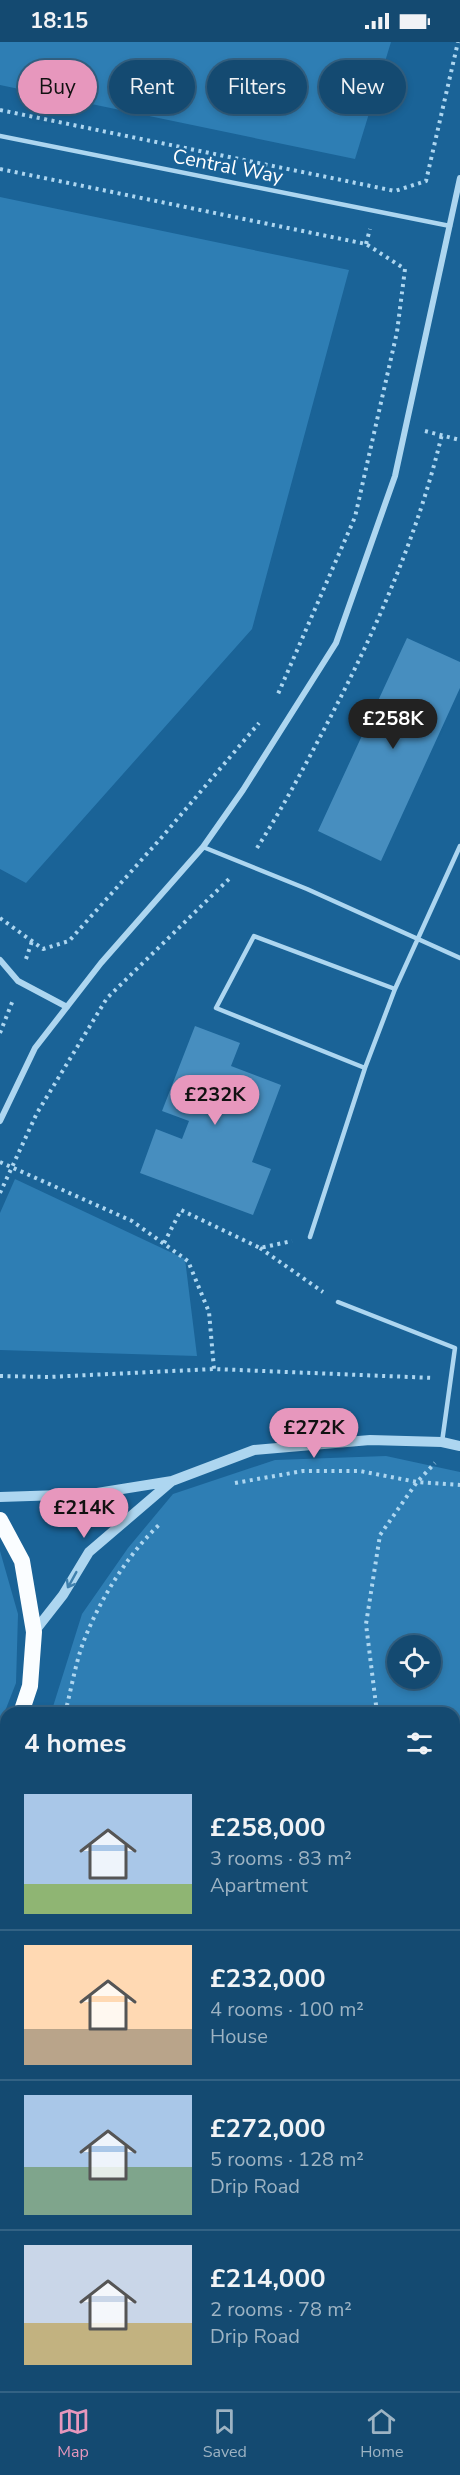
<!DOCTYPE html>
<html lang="en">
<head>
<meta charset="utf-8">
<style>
  body { margin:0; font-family:"Nunito Sans",sans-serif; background:#1d5176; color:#f1f3f6; height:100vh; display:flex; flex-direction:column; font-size:22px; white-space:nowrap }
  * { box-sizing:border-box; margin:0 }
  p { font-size:20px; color:#9db3c3 }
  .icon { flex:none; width:33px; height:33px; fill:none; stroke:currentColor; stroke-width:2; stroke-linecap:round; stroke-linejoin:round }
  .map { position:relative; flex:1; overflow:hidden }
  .side { position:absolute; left:0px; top:1665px; width:460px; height:684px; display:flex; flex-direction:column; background:#144a71; border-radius:18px 18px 0 0; box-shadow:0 3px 9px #0003,0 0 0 2px #336284 }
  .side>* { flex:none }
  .top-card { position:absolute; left:18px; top:18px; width:424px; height:54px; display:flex; gap:12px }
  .tools { position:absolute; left:387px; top:1593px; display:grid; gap:12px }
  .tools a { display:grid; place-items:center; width:54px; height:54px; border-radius:50%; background:#144a71; box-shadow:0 3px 9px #0003,0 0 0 2px #336284; font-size:30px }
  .price { position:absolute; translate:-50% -51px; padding:0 14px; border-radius:21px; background:#e797bd; color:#111; font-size:20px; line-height:39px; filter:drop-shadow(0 2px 3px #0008) }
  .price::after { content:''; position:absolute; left:50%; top:36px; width:18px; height:14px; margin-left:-9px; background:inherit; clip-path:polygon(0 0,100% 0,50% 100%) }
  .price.selected { background:#222; color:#fff }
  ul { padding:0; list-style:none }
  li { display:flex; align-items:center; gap:18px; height:150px; padding:0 24px }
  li+li { border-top:2px solid #336284 }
  li span { display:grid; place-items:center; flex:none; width:168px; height:120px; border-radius:0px; color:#555 }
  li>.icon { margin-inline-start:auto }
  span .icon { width:72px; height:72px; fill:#fffc; stroke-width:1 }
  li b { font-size:26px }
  h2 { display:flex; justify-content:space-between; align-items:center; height:72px; padding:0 24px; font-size:26px }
  .pill { padding:0 21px; border-radius:27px; background:#144a71; box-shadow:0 3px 9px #0003,0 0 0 2px #336284; font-size:21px; line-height:54px }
  .pill.selected { background:#e797bd; color:#111 }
  .status { display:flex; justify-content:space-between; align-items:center; height:42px; padding:0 30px; background:#144a71; direction:ltr }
  .status svg { height:16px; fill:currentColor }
  .tab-bar { display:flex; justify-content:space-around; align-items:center; height:84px; border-top:2px solid #336284; background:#144a71; font-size:16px; color:#9db3c3 }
  .tab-bar a { display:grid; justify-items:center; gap:3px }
  .tab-bar .selected { color:#e797bd }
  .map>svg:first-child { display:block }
</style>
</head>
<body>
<div class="status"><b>18:15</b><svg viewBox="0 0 49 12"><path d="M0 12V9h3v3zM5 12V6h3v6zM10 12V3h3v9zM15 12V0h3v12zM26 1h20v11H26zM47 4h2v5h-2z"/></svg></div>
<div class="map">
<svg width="460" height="2349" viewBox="0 0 460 2349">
  <rect width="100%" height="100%" fill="#1a6397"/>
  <path fill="#2e7eb4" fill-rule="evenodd" d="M 0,0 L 391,0 L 355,117 L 0,43 Z
    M 0,155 L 349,228 L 252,587 L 26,841 L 0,827 Z
    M 15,1137 L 185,1217 L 197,1314 L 0,1308 L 0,1171 Z
    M 386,1414 L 460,1430 L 460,2349 L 0,2349 L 0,2042 L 6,1984 L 6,2343 L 454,2343 L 454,1671 L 51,1671 L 82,1572 L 128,1506 L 173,1452 L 275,1418 ZM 398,1604 L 430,1604 L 430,1636 L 398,1636 Z
    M 0,1509 L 18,1572 L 16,1641 L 0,1682 Z"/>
  <path fill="#4c7fa3" stroke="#a0d3f2" stroke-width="1.5" d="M 54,2343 L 171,2343 L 172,2349 L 52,2349 Z"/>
  <path fill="#478ebf" d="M 407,596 L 460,620 L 460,646 L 381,819 L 318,789 Z
    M 195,984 L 240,1001 L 231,1024 L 281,1043 L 252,1120 L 271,1127 L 253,1173 L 140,1131 L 156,1087 L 182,1097 L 189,1079 L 162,1069 Z"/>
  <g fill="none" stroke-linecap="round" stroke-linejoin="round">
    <path stroke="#add6f0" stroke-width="4" stroke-dasharray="3 4.5" stroke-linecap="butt" d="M 0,68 L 395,149 L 426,139 L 458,0
      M 0,127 L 366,202 L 405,227 L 397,290 L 355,475 L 278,652
      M 366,202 L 370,187
      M 425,389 L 460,398
      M 257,806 C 280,770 300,733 320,695 C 371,599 417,498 442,392
      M 0,876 L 43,907 L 69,899 L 162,795 L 259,681
      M 26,917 L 32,899
      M 0,991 L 13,958
      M 0,1120 L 132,1179 L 188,1219 L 209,1270 L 214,1327
      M 0,1151 L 37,1071 L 107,956 L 230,836
      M 164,1201 L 181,1168 L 260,1206 L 292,1199
      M 260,1206 L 323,1250
      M 0,1334 L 48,1335 L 214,1327 L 434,1336
      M 235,1441 L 303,1429 L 360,1429 L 417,1440 L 460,1443
      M 65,1671 C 72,1645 76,1616 87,1591 C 104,1551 129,1511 161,1481
      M 377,1671 L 366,1582 L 380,1493 L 417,1440 L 435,1421
      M 454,1878 L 460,1883
      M 0,2123 L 6,2073
      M 402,2343 L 406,2349"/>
    <path stroke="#add6f0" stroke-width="4.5" d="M 0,94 L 450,184
      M 203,805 L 307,847 L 460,916
      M 365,1026 L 216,966 L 254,894 L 395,947
      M 310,1195 L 365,1026 L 395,947 L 460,804
      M 338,1260 L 455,1306 L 442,1400"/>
    <path stroke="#add6f0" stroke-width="6" d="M 0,918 L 18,939 L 67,965
      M 0,1079 L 35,1006 L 101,921 L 203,805 L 243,748 L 336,601 L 395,434 L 460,136"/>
    <path stroke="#add6f0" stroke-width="10" d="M 0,1455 L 91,1452 L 172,1439 L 254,1408 L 370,1398 L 442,1400 L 460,1404
      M 34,1590 L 63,1553 L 89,1510 L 172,1439"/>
    <path stroke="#f6fbff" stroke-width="15" d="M 0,1794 L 6,1748"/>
    <path stroke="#fafdff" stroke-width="16" d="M 0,1478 L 22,1519 L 34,1590 L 30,1644 L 21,1671
      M 0,1716 L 6,1706"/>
  </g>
  <defs><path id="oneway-shaft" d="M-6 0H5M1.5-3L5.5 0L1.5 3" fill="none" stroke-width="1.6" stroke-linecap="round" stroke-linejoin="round" transform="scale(1.5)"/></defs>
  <use stroke="#3f80ad" href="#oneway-shaft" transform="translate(72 1538) rotate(119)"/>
  <g text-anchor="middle" stroke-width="4.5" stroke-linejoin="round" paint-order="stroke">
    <g font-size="20" fill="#fff" stroke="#1a6397">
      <text transform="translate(228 124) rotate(11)" y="7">Central Way</text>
    </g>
  </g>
</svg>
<div class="tools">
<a><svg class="icon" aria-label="locate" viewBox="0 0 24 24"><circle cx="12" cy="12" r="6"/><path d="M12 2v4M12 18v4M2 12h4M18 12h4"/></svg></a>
</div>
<b class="price selected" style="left:393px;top:708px">£258K</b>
<b class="price" style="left:215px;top:1084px">£232K</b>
<b class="price" style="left:314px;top:1417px">£272K</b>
<b class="price" style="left:84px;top:1497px">£214K</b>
<div class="top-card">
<a class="pill selected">Buy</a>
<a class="pill">Rent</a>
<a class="pill">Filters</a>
<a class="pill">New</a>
</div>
<section class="side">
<h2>4 homes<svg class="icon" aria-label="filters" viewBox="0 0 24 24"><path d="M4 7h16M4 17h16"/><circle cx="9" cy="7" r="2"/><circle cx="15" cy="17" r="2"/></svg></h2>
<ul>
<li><span style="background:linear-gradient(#a9c7e8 75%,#8fb573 0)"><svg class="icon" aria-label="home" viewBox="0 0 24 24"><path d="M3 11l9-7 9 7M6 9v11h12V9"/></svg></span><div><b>£258,000</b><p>3 rooms · 83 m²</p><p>Apartment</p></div></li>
<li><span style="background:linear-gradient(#ffd9b3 70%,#b9a48a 0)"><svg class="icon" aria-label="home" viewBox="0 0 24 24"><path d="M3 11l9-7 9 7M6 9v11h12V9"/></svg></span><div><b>£232,000</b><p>4 rooms · 100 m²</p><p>House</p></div></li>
<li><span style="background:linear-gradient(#a9c7e8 60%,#7fa58c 0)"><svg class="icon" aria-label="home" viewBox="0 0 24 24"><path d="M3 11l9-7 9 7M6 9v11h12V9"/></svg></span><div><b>£272,000</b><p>5 rooms · 128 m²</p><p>Drip Road</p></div></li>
<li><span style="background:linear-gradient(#c9d6e8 65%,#c2b280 0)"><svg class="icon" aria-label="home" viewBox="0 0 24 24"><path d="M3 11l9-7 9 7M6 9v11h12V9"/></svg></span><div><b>£214,000</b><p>2 rooms · 78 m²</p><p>Drip Road</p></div></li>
</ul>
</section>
</div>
<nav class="tab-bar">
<a class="selected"><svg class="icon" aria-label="map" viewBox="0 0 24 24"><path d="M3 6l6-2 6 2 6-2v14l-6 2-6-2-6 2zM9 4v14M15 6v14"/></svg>Map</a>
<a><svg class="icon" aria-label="saved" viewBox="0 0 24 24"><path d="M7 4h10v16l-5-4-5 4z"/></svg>Saved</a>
<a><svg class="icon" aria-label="home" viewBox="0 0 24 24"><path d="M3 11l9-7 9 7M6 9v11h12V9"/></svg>Home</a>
</nav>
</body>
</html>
